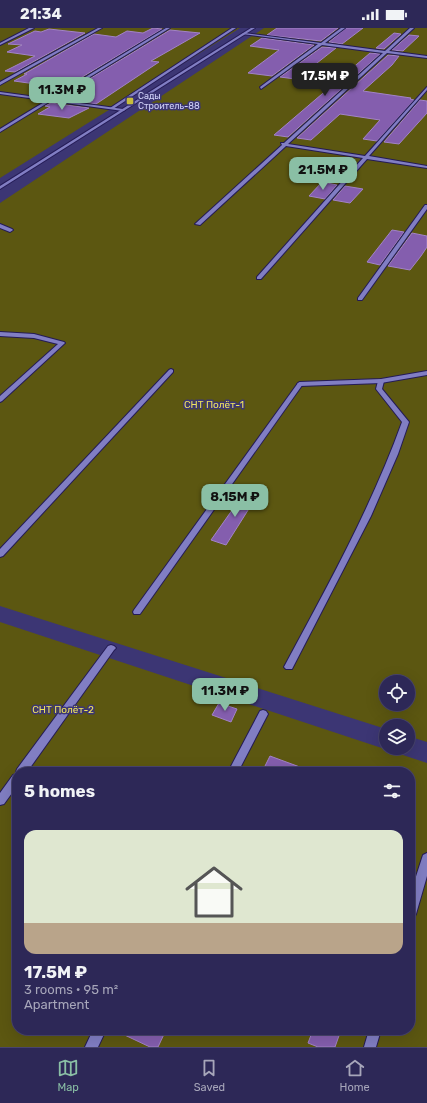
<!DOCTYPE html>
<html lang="en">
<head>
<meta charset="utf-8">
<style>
  body { margin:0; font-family:Rubik,sans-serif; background:#35305d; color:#f1f3f6; height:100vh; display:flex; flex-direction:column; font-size:15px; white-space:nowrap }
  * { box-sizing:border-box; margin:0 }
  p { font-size:13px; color:#a7a6ba }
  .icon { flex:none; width:22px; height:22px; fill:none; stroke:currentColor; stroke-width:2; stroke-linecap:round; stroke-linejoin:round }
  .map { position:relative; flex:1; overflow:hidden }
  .panel { position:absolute; left:12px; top:739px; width:403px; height:268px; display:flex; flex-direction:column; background:#2d2857; border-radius:16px; box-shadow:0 4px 16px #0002,0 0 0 1px #48446d }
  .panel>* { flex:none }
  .tools { position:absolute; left:379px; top:647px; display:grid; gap:8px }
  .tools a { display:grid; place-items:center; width:36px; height:36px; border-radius:50%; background:#2d2857; box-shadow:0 4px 16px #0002,0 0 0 1px #48446d; font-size:20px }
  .price { position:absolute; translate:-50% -34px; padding:0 9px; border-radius:8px; background:#8abfa5; color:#111; font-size:13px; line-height:26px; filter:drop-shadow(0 1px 2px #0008) }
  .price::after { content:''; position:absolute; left:50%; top:24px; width:12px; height:9px; margin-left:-6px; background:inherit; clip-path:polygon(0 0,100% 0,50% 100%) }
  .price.current { background:#222; color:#fff }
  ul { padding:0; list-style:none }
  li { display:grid; align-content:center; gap:8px; height:212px; padding:0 12px }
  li+li { border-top:1px solid #48446d }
  li span { display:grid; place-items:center; height:124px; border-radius:12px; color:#555 }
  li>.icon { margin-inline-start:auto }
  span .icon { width:72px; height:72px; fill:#fffc; stroke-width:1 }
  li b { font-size:17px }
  h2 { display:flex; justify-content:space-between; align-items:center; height:48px; padding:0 12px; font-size:17px }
  .status { display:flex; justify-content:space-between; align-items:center; height:28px; padding:0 20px; background:#2d2857; direction:ltr }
  .status svg { height:11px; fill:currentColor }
  .menu { display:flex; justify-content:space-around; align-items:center; height:56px; border-top:1px solid #48446d; background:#2d2857; font-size:11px; color:#a7a6ba }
  .menu a { display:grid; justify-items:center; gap:2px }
  .menu .current { color:#8abfa5 }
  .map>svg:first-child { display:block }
</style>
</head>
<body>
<div class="status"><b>21:34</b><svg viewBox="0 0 49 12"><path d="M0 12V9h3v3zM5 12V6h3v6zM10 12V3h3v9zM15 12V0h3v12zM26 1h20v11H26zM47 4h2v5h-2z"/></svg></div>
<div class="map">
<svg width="427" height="1019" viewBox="0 0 427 1019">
  <rect width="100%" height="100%" fill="#3c3674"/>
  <path fill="#5c5711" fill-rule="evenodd" d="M 0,0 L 240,0 L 0,150 Z
    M 264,0 L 427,0 L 427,714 L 408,708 L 408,698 L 386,698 L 386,701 L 0,578 L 0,175 ZM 386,654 L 408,654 L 408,676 L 386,676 Z
    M 0,594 L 427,735 L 427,1019 L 0,1019 ZM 17,744 L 410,744 L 410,1002 L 17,1002 Z"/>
  <path fill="#845eae" stroke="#a283c7" d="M 153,0 L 162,1 L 49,69 L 42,68 L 57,59 L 14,53 L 27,46 L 24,46 L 94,6 L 116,9 L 127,3 L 143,5 Z
    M 277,0 L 338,0 L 321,13 L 267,7 Z
    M 346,0 L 363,0 L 342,16 L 329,14 Z
    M 49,1 L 85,5 L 15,44 L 5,43 L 35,28 L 7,24 L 22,17 L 8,16 L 35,3 L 41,4 Z
    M 170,2 L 200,5 L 151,33 L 159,34 L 96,76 L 58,70 Z
    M 394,5 L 401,6 L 384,21 L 376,20 Z
    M 409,7 L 419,8 L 403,23 L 392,22 Z
    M 262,10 L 314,17 L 272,48 L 248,45 L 279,22 L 250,18 Z
    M 322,19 L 336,20 L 298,50 L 295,51 L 280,49 Z
    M 370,25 L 380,26 L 288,109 L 274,107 Z
    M 388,27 L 399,28 L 392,37 L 363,63 L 411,70 L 410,71 L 414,72 L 377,113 L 363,111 L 380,92 L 340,86 L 311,112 L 297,110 Z
    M 420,72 L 427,73 L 427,85 L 399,116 L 384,114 Z
    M 51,75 L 89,80 L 69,90 L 38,86 L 50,79 L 45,78 Z
    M 322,154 L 337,157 L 325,171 L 309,168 Z
    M 345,158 L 363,161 L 350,175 L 333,172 Z
    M 392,202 L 404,204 L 380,237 L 367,234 Z
    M 412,205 L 427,208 L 427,219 L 421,228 L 410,242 L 388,238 Z
    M 247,461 L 257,468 L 226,517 L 211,512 Z
    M 219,675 L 237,681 L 231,694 L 212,687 Z
    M 270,728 L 308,742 L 308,744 L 262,744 Z
    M 114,1002 L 166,1002 L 158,1019 L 150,1019 Z
    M 313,1002 L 341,1002 L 335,1019 L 318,1019 L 308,1015 Z"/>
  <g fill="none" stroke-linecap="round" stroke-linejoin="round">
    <defs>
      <path id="service" d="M 29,0 L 34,0 L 0,17 L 0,15 Z
        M 98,0 L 102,0 L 0,57 L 0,54 Z
        M 166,0 L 170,0 L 0,104 L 0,101 Z
        M 232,0 L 236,0 L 113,81 L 110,80 Z
        M 341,0 L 345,0 L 325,15 L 385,23 L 410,0 L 414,0 L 389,23 L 427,28 L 427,30 L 387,25 L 288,116 L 365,128 L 427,59 L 427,62 L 369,128 L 427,138 L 427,140 L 367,131 L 261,251 L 257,251 L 257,249 L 363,130 L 286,118 L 200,197 L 195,196 L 282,117 L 281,115 L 284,115 L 383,25 L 322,17 L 261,61 L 260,59 L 318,16 L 242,6 L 244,5 L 321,15 Z
        M 425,177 L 427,177 L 427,181 L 362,272 L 358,272 L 358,270 Z
        M 0,196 L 12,201 L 13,202 L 10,204 L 0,200 Z
        M 0,304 L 34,306 L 64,314 L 65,315 L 2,373 L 0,374 L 0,368 L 58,316 L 34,310 L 0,308 Z
        M 171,341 L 173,342 L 173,344 L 3,528 L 0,529 L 0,521 L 169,342 Z
        M 381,351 L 384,353 L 382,361 L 409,394 L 398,426 L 371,488 L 292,641 L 286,641 L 284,639 C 327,559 371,480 402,394 L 376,361 L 378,353 Z
        M 300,354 L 303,356 L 140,586 L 134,586 L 133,584 L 134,582 L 298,355 Z
        M 111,617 L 114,618 L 116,620 L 114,622 L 27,744 L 17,744 L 17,758 L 4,776 L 0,777 L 0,765 L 13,747 L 17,746 L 16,744 L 17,741 L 108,618 Z
        M 263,682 L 266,683 L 268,686 L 238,744 L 228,744 L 260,683 Z
        M 427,825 L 427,848 L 416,886 L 414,890 L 410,891 L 410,867 L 422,830 L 423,827 Z
        M 93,1002 L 106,1002 L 98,1019 L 85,1019 Z
        M 369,1002 L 381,1002 L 376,1019 L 364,1019 Z"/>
      <path id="minor" d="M 0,64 L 123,81 L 125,82 L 123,83 L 0,66 Z
        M 427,343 L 427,347 L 381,355 L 300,358 L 297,356 L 300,354 L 381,351 Z"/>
      <path id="tertiary" d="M 251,0 L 255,0 L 0,161 L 0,158 Z"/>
    </defs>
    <use href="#service" stroke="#241b56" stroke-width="2"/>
    <use href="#minor" stroke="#241b56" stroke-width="2"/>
    <use href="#tertiary" stroke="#241b56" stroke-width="2"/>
    <use href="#service" fill="#817ec3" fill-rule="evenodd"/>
    <use href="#minor" fill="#817ec3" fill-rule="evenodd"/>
    <use href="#tertiary" fill="#817ec3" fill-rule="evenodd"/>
  </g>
  <rect fill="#c6bc3c" stroke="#3c3674" stroke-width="1.5" x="126" y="69" width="8" height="8" rx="2"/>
  <g text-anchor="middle" stroke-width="3" stroke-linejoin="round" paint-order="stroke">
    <g font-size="9" fill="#d3d4fa" stroke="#3c3674" text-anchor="start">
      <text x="138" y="71">Сады<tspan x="138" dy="10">Строитель-88</tspan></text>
    </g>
    <g font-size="10" fill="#f0e55c" stroke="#3c3674">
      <text x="214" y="380">СНТ Полёт-1</text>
      <text x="63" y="685">СНТ Полёт-2</text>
    </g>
  </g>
</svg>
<div class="tools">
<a><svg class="icon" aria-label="locate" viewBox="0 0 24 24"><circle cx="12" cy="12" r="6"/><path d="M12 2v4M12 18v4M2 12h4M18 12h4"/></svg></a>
<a><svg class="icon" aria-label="layers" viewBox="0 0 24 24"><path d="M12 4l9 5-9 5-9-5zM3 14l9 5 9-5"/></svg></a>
</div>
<b class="price current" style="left:325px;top:69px">17.5M ₽</b>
<b class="price" style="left:62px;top:83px">11.3M ₽</b>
<b class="price" style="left:323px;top:163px">21.5M ₽</b>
<b class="price" style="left:235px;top:490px">8.15M ₽</b>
<b class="price" style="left:225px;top:684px">11.3M ₽</b>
<section class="panel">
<h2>5 homes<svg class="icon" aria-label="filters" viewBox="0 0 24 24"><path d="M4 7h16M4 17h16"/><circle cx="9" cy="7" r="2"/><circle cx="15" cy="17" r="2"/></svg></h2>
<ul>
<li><span style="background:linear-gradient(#dfe7d0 75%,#b9a48a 0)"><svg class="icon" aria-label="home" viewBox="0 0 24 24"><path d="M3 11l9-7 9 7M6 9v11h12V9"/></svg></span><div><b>17.5M ₽</b><p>3 rooms · 95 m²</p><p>Apartment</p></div></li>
</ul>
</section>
</div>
<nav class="menu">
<a class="current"><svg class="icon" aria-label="map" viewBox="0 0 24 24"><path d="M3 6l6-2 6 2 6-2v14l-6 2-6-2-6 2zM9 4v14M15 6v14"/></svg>Map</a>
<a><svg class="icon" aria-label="saved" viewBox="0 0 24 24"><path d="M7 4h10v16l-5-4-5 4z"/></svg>Saved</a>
<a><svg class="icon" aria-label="home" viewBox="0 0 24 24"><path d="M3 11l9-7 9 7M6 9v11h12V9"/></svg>Home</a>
</nav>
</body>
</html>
